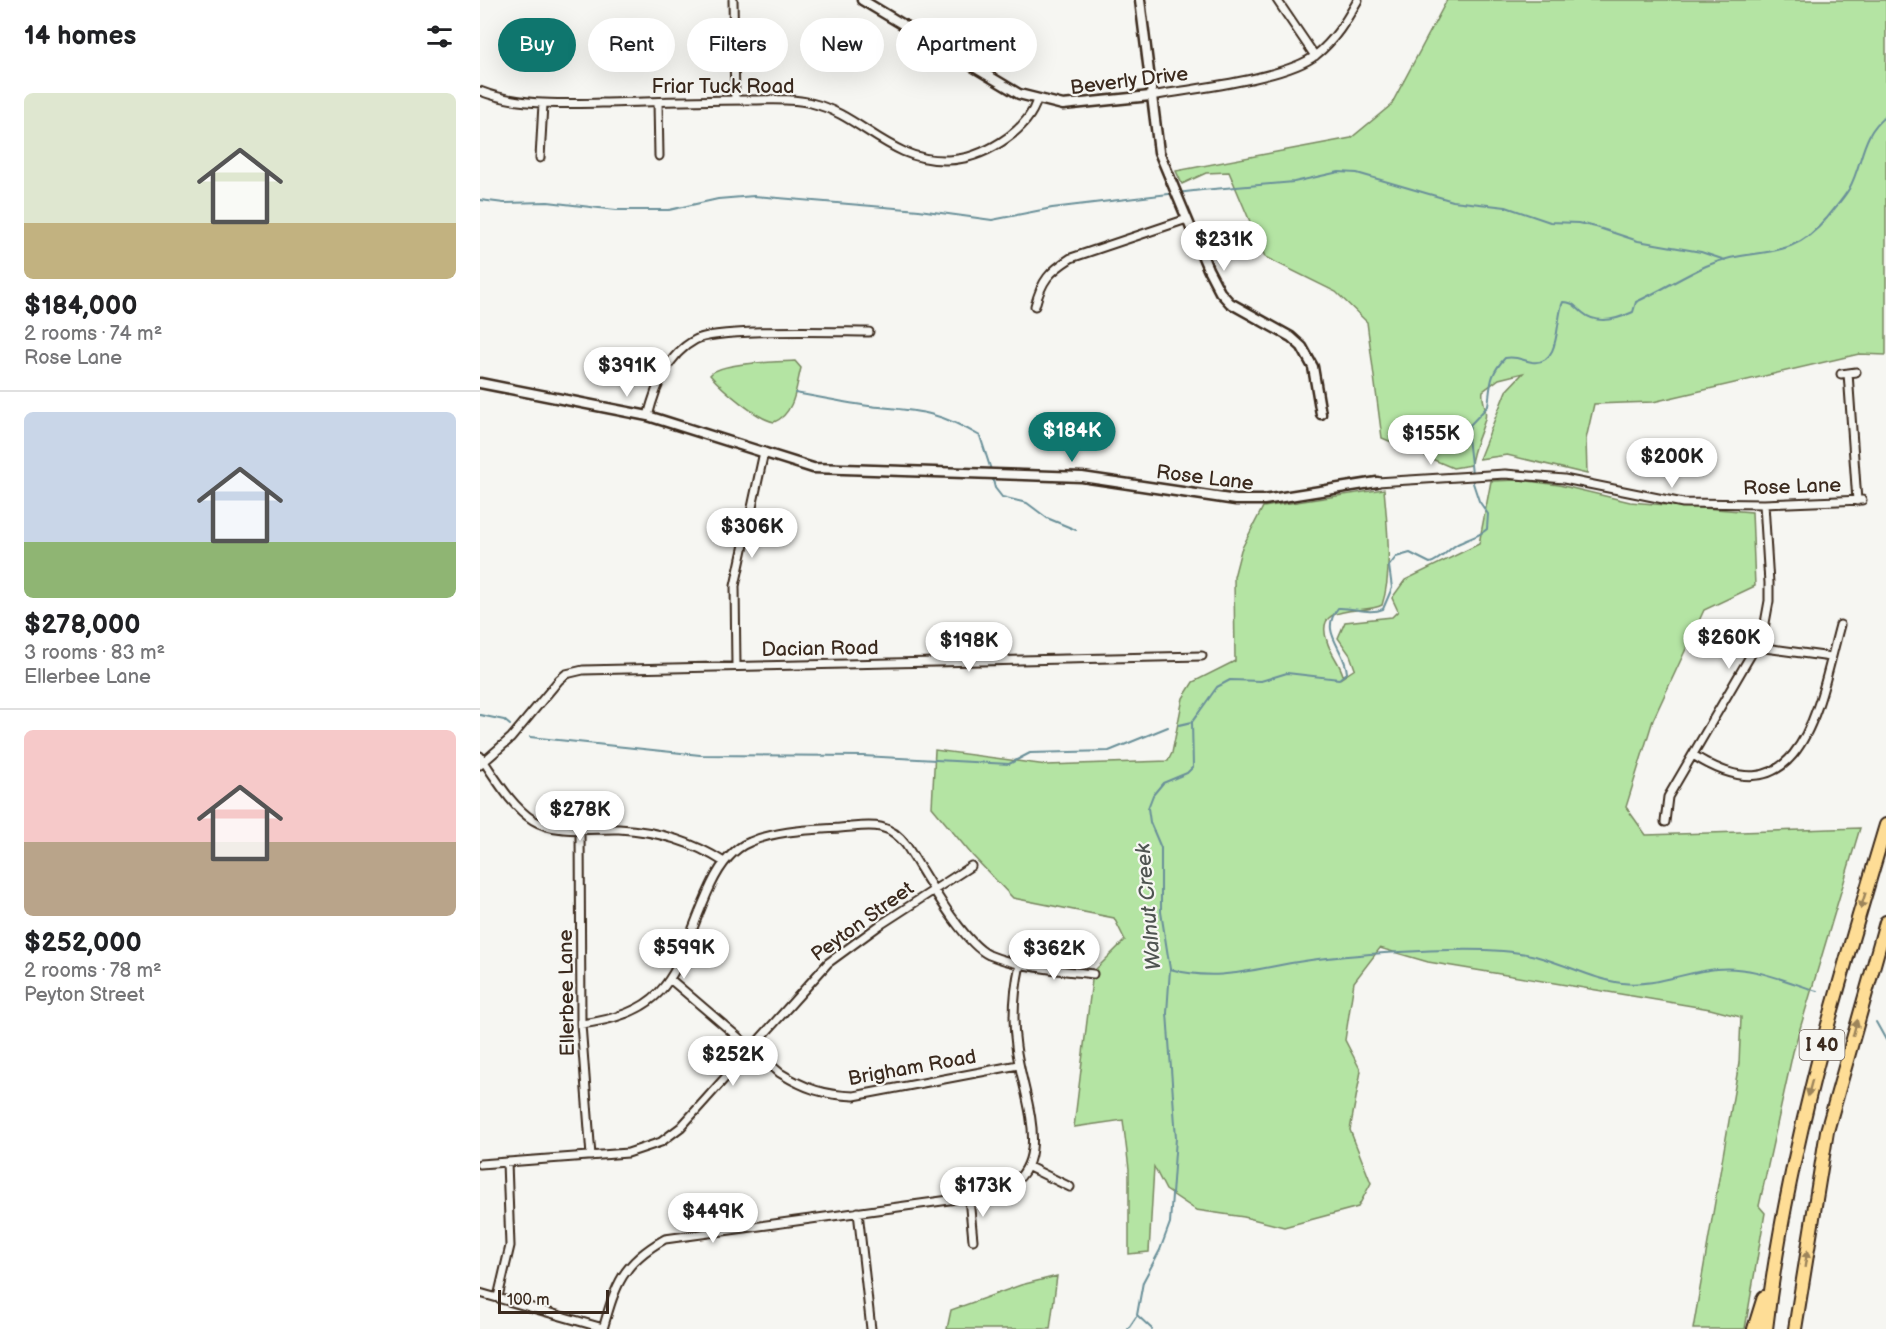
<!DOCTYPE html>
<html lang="en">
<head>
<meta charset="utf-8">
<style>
  body { margin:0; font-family:"Balsamiq Sans",sans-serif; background:#f2f2f2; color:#202124; height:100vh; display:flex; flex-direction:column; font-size:22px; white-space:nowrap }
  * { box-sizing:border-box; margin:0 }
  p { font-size:20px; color:#757577 }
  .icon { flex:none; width:33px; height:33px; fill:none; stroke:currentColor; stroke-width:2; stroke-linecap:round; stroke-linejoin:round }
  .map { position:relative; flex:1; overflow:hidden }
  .panel { display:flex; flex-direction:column; background:#fff; width:480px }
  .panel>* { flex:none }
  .banner { position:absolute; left:18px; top:18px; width:570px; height:54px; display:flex; gap:12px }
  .scale { position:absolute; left:18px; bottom:15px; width:111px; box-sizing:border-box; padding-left:6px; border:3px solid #3b2a1e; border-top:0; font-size:16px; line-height:21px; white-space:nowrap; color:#3b2a1e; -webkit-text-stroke:4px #f6f6f2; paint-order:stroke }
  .price { position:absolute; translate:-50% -51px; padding:0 14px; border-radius:21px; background:#fff; color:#222; font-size:20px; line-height:39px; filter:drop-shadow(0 2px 3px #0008) }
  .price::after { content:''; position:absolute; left:50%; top:36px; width:18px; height:14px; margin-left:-9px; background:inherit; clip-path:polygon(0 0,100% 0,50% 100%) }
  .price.current { background:#0f766e; color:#fff }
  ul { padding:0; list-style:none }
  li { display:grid; align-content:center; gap:12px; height:318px; padding:0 24px }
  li+li { border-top:2px solid #e0e0e0 }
  li span { display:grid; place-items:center; height:186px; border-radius:9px; color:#555 }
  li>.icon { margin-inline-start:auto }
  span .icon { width:108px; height:108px; fill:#fffc; stroke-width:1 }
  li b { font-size:26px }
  h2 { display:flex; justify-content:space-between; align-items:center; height:72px; padding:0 24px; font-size:26px }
  .pill { padding:0 21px; border-radius:27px; background:#fff; box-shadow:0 6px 24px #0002; font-size:21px; line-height:54px }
  .pill.current { background:#0f766e; color:#fff }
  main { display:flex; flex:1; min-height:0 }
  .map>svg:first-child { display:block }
</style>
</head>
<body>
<main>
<section class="panel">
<h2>14 homes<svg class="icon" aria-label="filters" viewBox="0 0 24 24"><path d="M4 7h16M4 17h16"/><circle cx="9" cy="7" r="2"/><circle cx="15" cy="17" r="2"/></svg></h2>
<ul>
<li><span style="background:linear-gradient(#dfe7d0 70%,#c2b280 0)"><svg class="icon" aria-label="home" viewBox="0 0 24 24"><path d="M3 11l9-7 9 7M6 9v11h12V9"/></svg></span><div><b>$184,000</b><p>2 rooms · 74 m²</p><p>Rose Lane</p></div></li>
<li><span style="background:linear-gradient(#c9d6e8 70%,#8fb573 0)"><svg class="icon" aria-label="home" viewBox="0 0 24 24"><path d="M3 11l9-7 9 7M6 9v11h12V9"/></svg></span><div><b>$278,000</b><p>3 rooms · 83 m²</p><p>Ellerbee Lane</p></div></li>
<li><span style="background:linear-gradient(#f6c9c9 60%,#b9a48a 0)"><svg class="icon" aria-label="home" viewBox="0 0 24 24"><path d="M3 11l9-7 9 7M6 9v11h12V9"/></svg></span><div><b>$252,000</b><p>2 rooms · 78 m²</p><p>Peyton Street</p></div></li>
</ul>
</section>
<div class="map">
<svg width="1406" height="1329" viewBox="0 0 1406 1329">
  <rect width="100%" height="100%" fill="#f6f6f2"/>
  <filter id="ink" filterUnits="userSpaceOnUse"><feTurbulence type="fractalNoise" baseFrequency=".0167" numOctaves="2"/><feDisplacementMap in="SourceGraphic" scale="12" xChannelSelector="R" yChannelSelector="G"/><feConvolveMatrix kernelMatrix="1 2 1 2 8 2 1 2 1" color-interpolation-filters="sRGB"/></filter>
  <g filter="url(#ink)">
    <path fill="#b4e4a3" stroke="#788760" stroke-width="1.5" d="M 967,0 L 1406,0 L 1406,355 L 1379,354 L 1173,402 L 1114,404 L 1106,439 L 1107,474 L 1027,455 L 999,459 L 1026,391 L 1043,373 L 1019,379 L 1003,391 C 1001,401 1008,408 1005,419 C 1001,434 992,449 991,465 L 973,468 L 902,438 L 887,322 L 856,292 L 785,257 L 749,172 L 726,173 L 702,184 L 696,171 L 871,138 L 911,105 Z
      M 315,361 L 321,368 C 316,386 315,414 294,422 C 277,419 242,389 230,375 C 240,362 297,362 315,361 Z
      M 1040,480 L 1079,485 L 1150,502 L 1272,512 L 1275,586 L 1224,610 L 1173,720 L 1146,807 L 1166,835 L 1380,828 L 1313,1052 L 1279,1206 L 1285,1213 L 1265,1329 L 1213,1329 L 1259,1063 L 1261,1017 L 1230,1009 L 948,962 L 900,948 L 874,982 L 865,1040 L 881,1071 L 870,1130 L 891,1183 L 878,1207 L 804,1227 L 764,1217 L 716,1210 L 686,1190 L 674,1167 L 669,1252 L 649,1254 L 649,1169 L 643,1120 L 594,1127 L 613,972 L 645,940 L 634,918 L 533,898 L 492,855 L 452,807 L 455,750 L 567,765 L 688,761 L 692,753 L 703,698 L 713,682 L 755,661 L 754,577 L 761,550 L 783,507 L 904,489 C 907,524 913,572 902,605 C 885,615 833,601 847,641 C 850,653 860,663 863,675 L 860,679 L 875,669 L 870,655 L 858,638 L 865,622 L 912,617 L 918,611 L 912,598 L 925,580 L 999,544 L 1011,481 Z
      M 577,1276 L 570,1329 L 467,1329 L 471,1310 L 541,1285 Z"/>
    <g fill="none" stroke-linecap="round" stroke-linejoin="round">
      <path stroke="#6a9099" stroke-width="2" d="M 0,200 L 24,203 L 68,202 L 136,210 L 189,210 L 238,199 L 274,196 L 439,210 L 512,220 L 572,208 L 722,190 L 814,182 L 859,172 L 877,173 L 973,201 L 1026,207 L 1070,222 L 1098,223 L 1116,227 L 1158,241 L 1221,252 L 1245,260
        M 315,393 C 340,397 364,403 389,406 C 438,411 456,410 500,436 L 511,470
        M 512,476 L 515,488 L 522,497 L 547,503 L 567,518 L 596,530
        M 0,715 L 24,720 L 30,725
        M 699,725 L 712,722
        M 50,737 L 220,755 L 383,756 L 529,764 L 550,753 L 629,751 L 688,727
        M 690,969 C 739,983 776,968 824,961 C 856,956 888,954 920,952 C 958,950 1014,947 1051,955 C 1081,962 1114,980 1142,983 C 1175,987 1204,972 1236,969 C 1270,965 1305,981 1337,991
        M 1396,1022 L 1406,1040
        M 657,1315 L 663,1282 L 680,1250 L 690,1223 L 696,1138 L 687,1013 L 690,969 L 681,912 L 681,848 L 670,822 L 668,808 L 673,795 L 683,783 L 707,773 L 713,767 L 712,722 L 737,687 L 750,680 L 781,681 L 807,673 L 859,679 L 867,673 C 866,649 838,633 858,608 C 873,607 889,615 903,609 L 912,588 L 909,566 L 916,557 L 930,553 L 950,563 C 964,559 968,547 982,542 C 992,537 998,537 1007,529 L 1008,514 L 999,501 L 993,483 L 988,437 L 990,425 L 1008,406 C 1011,384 1009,375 1025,358 C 1039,356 1040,360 1052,362 C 1082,366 1075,318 1083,302 C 1094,302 1095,307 1103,313 C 1117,325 1138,319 1153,312 L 1156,302 C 1180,291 1202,277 1226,266 C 1273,245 1308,265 1347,218 C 1354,209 1363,199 1369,189 C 1383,164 1381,134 1406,116
        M 657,1315 L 672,1329
        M 648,1329 L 656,1317"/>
      <defs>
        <path id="minor" d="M 253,0 L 255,100
          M 797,0 L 835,56
          M 0,91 C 38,106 81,104 122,103 C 172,102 222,100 272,100 C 291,100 312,98 331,103 C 382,115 409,162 468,160 C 501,159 547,133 557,100
          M 670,96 C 711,89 806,79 836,55 C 855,40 866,21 878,0
          M 178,102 L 179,156
          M 60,158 L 63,104
          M 555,306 C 562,280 569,272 591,258 L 707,219
          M 1368,373 L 1377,501
          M 1361,374 L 1376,372
          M 168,416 C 176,386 187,355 215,340 C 237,328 357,332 389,332
          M 897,482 L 1025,474 L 1084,479 L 1203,503 L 1284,504 L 1382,500
          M 1277,647 L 1351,657
          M 256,666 L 255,586 L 284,452
          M 1213,755 C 1323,825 1339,702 1360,625
          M 0,756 C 15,777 31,806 53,820 C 77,835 113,828 139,829 C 176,831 213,842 244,862
          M 0,765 L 31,738 L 79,680 L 86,674 L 103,670 L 722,656
          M 1185,822 L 1188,797 L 1283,634 L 1289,601 L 1289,583 L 1284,504
          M 100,829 L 101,1024 L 111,1156
          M 190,979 L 300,1073 C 326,1089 344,1095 374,1096 L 538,1065
          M 101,1024 C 201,1012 195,961 231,885 C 239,868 252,849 270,842 C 298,830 330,830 360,828 C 389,826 407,820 426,845 C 444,872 481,942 509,955 C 541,968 579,970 613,974
          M 0,1164 L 148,1153 L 181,1142 L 201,1127 L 348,963 L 400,925 L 491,866
          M 549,1167 L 590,1187
          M 489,1198 L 493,1240
          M 378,1212 L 391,1329
          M 0,1293 L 123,1328
          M 18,1297 L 30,1246 L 27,1162
          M 123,1329 C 136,1284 142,1263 185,1239 L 513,1194 C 581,1172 542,1097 536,1046 C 532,1018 534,992 540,964"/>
        <path id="tertiary" d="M 382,0 L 539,94 L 583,105 L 670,96
          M 660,0 L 679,152 L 728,269 L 740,292 L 750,303 L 811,337 L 822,347 L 833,367 L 841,414
          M 0,383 L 168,416 L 333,468 L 602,477 L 756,500 L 784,500 L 897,482"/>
        <path id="motorway" d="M 1274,1329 L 1284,1297
          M 1286,1329 C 1306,1156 1356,991 1406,825
          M 1315,1329 L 1347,1131 L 1406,922"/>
      </defs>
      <use href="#minor" stroke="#3b2a1e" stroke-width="11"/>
      <use href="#tertiary" stroke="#3b2a1e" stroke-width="13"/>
      <use href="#motorway" stroke="#3b2a1e" stroke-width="16"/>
      <use href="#minor" stroke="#f6f6f2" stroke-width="7"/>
      <use href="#tertiary" stroke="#f6f6f2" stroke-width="8"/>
      <use href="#motorway" stroke="#fedd96" stroke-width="12"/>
    </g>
    <defs><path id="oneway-solid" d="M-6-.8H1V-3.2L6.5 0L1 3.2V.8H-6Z" transform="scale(1.5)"/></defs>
    <g fill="#9c845a">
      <use href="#oneway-solid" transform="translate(1383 901) rotate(107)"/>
      <use href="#oneway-solid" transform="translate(1375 1028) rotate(-75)"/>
      <use href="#oneway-solid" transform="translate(1330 1088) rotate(105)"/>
      <use href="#oneway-solid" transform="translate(1326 1259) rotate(-81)"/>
    </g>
  </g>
  <g text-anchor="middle" stroke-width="4.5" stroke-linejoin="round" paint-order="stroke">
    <rect fill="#f6f6f2" stroke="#73675e" stroke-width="1.5" x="1319.5" y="1030" width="45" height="30" rx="4.5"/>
    <g font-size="18" font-weight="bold" fill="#3b2a1e">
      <text x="1342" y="1051">I 40</text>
    </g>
    <g font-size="20" fill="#3b2a1e" stroke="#f6f6f2">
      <text transform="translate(649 80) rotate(-7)" y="7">Beverly Drive</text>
      <text x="243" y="93">Friar Tuck Road</text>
      <text transform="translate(725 477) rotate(7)" y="7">Rose Lane</text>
      <text transform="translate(1312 486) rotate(-2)" y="7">Rose Lane</text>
      <text transform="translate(340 648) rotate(-1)" y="7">Dacian Road</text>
      <text transform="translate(382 921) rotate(-36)" y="7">Peyton Street</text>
      <text transform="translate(86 993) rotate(-91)" y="7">Ellerbee Lane</text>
      <text transform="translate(432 1067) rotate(-10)" y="7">Brigham Road</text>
    </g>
    <g font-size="21" font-style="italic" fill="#4f5451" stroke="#f6f6f2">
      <text transform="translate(668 907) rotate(-95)" y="7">Walnut Creek</text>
    </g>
  </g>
</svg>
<div class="scale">100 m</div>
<b class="price" style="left:744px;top:272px">$231K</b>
<b class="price" style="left:147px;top:398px">$391K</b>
<b class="price current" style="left:592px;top:463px">$184K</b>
<b class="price" style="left:951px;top:466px">$155K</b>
<b class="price" style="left:1192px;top:489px">$200K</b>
<b class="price" style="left:272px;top:559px">$306K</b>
<b class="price" style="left:1249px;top:670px">$260K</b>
<b class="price" style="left:489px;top:673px">$198K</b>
<b class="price" style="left:100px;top:842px">$278K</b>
<b class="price" style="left:204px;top:980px">$599K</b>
<b class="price" style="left:574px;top:981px">$362K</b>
<b class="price" style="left:253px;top:1087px">$252K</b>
<b class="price" style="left:503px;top:1218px">$173K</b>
<b class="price" style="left:233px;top:1244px">$449K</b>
<div class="banner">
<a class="pill current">Buy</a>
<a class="pill">Rent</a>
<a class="pill">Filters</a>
<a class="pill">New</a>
<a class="pill">Apartment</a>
</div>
</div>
</main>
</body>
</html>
